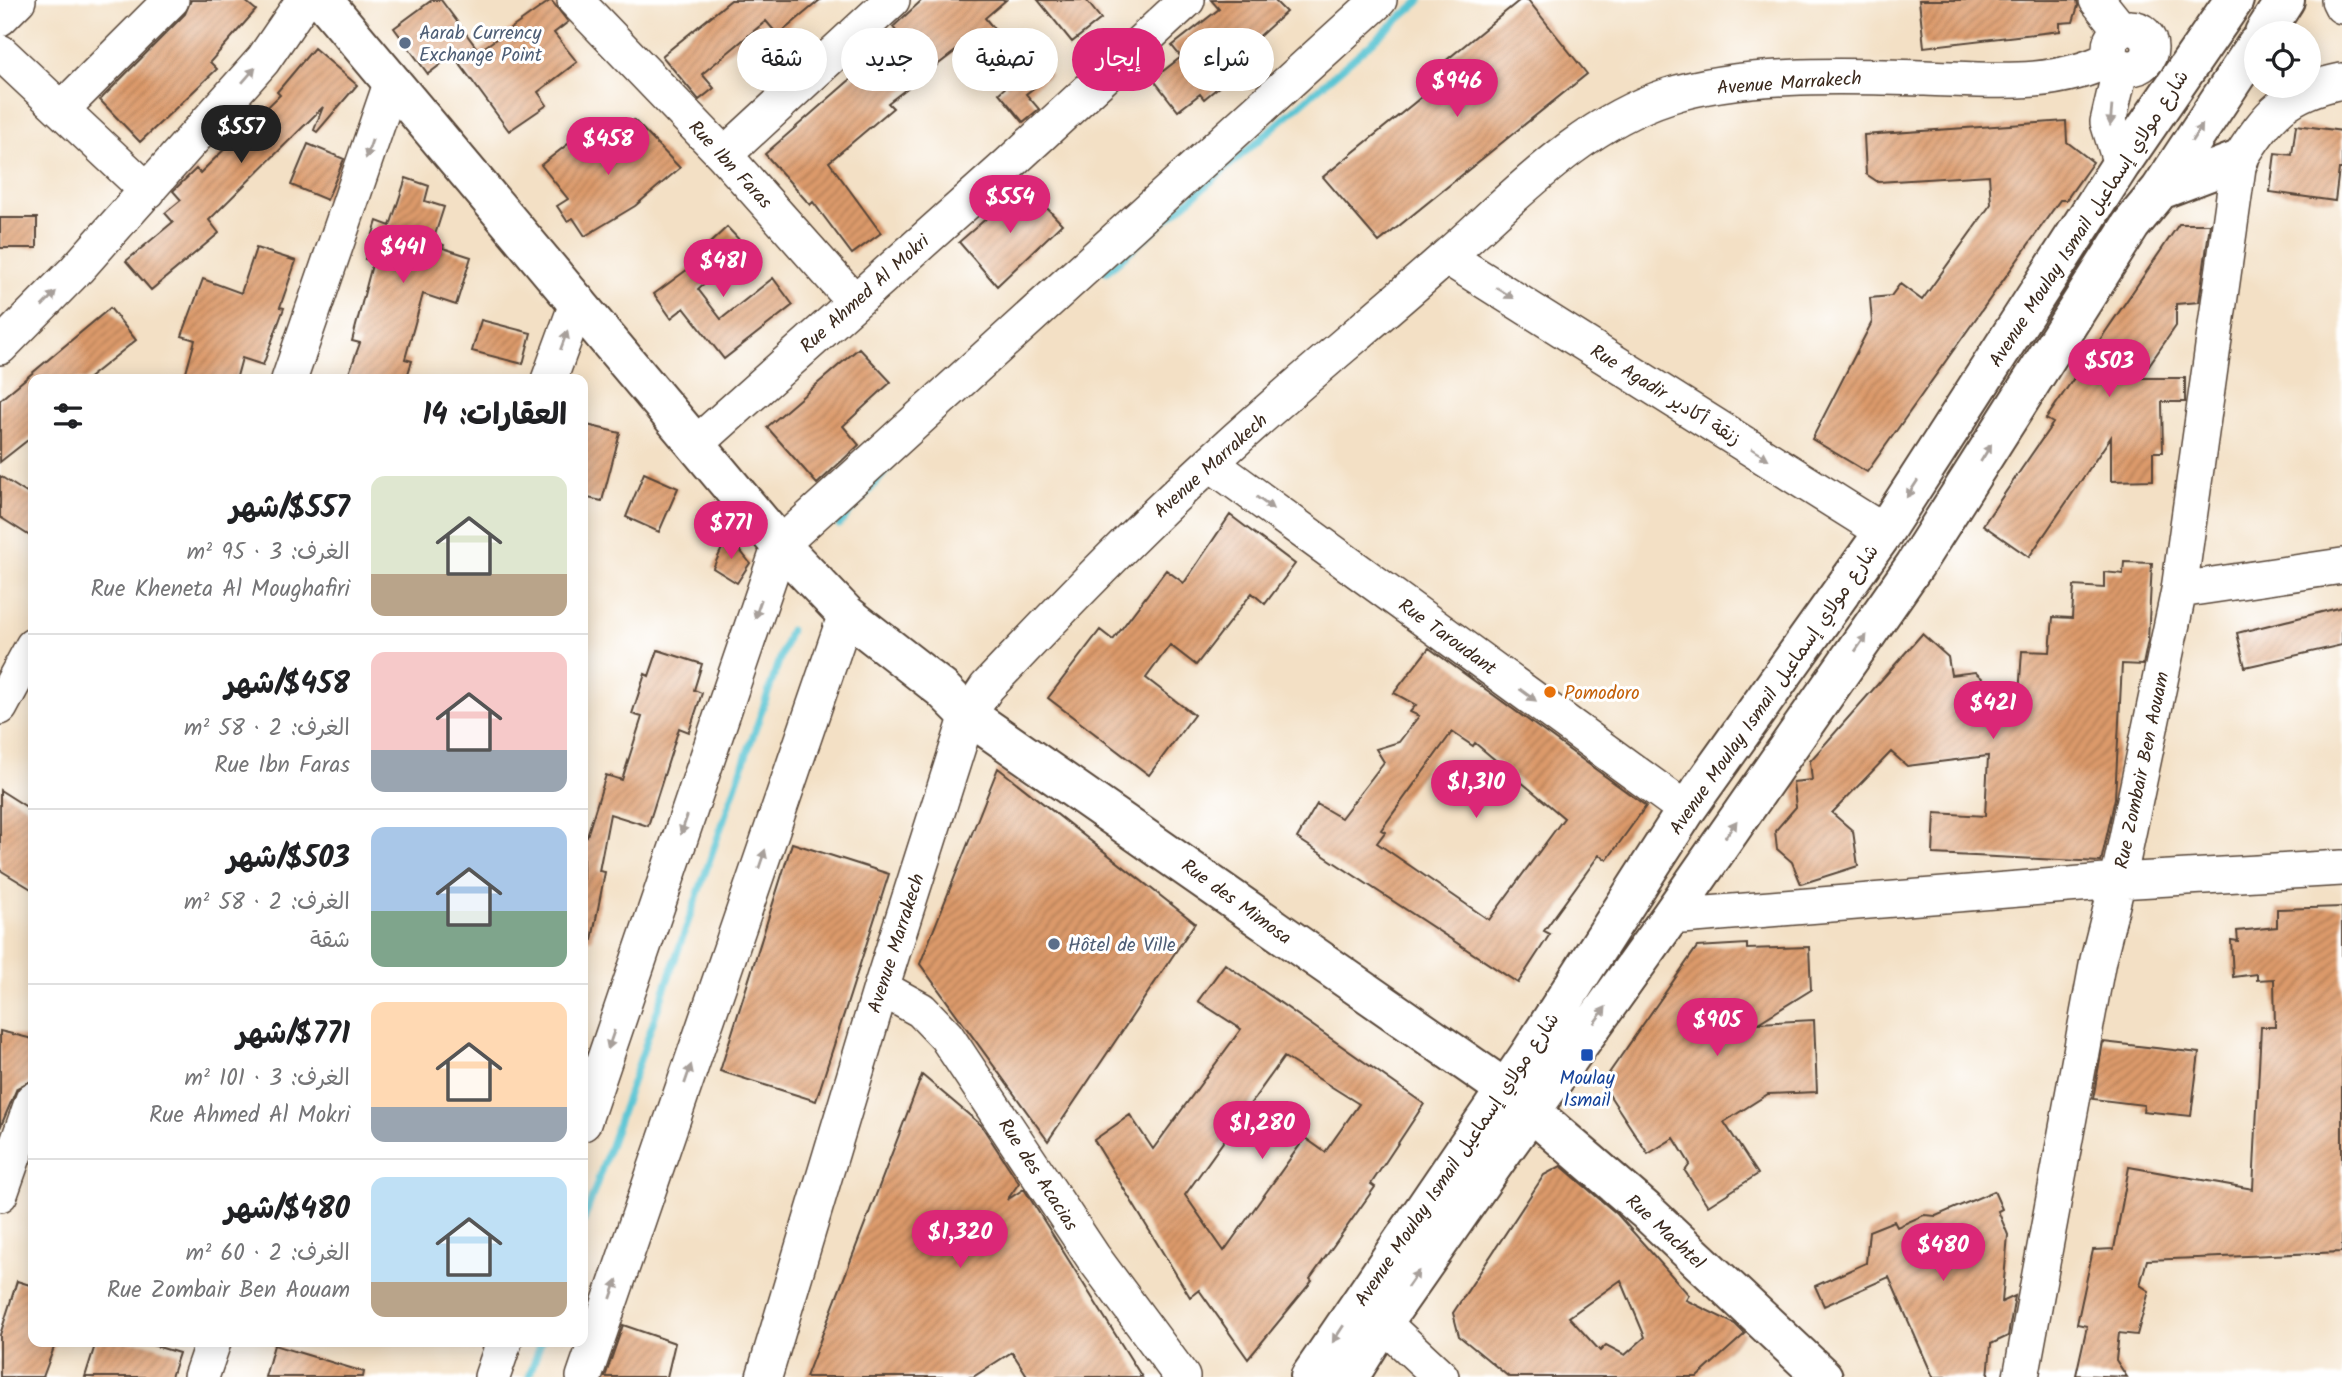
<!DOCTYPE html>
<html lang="ar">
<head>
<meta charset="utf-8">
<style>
  body { margin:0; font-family:Kalam,"Playpen Sans Arabic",sans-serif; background:#f2f2f2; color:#202124; direction:rtl; height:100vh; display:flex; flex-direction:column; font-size:26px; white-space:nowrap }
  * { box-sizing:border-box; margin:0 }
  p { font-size:23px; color:#757577 }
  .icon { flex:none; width:38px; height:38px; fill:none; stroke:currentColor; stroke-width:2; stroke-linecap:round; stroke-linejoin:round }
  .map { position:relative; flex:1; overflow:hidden; direction:ltr }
  .details { position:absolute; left:28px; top:374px; width:560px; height:973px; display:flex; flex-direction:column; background:#fff; border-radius:14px; box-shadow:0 4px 18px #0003; direction:rtl }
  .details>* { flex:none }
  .hud { position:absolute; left:609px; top:28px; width:665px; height:63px; direction:rtl; display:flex; gap:14px }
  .fabs { position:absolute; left:2244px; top:21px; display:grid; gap:14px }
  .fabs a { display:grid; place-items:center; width:77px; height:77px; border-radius:50%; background:#fff; box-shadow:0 4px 18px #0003; font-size:35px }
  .price { position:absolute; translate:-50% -60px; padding:0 16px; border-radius:24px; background:#db2777; color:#fff; font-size:23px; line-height:46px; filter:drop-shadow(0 2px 4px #0008) }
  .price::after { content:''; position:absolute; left:50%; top:42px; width:21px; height:16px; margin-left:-10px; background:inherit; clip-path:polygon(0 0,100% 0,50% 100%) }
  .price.on { background:#222; color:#fff }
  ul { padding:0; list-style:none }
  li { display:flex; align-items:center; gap:21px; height:175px; padding:0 21px }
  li+li { border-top:2px solid #e0e0e0 }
  li span { display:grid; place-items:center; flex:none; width:196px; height:140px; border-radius:14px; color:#555 }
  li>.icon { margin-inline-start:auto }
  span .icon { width:84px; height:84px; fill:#fffc; stroke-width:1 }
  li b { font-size:30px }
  h2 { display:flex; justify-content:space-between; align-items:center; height:84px; padding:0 21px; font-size:30px }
  .pill { padding:0 24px; border-radius:32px; background:#fff; box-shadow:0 4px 18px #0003; font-size:24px; line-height:63px }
  .pill.on { background:#db2777; color:#fff }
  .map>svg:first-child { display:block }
</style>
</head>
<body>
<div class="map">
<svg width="2342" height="1377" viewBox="0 0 2342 1377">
  <defs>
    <pattern id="building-hatch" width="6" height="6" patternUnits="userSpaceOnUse" patternTransform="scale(1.75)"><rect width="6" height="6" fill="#dc9a6b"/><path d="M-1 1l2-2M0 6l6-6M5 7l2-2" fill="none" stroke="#b47e57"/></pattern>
  </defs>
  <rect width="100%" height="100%" fill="#fff"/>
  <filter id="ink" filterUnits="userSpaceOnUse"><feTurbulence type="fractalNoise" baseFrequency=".0143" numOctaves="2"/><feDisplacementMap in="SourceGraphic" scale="14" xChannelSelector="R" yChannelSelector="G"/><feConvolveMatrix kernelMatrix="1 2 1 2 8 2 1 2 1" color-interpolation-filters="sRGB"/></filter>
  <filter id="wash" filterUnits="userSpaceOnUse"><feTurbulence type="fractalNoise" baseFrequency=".00686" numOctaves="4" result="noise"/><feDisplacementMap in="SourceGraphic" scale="28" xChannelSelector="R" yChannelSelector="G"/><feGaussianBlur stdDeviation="1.57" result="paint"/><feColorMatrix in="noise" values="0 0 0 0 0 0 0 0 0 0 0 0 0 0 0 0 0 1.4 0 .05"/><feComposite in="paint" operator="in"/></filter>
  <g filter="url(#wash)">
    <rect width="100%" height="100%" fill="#f3e0c5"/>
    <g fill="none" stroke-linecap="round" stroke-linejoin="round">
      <path stroke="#59c4d3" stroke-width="7" d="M 1106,272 L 1421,0
        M 839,525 L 890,467
        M 583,1223 L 790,630
        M 529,1377 L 541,1342"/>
    </g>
    <g id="blocks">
      <path fill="url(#building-hatch)" fill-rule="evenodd" d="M 191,0 L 244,0 L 256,10 L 210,62 L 217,69 L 140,142 L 100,100 L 185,14 Z
        M 432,0 L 441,0 L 479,51 L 551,0 L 568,22 L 554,33 L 577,62 L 538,92 L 547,105 L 509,131 L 453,55 L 428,74 L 394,28 Z
        M 731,0 L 820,0 L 778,35 L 766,21 L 702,74 L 714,88 L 699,100 L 662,56 Z
        M 922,0 L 1006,0 L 985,18 L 1013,52 L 1024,43 L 1050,75 L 1026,94 L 1039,109 L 1023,122 L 999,93 L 1007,86 L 970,40 L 888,103 L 893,108 L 829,162 L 881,233 L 852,254 L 813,202 L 810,205 L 765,154 L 900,36 L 893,27 Z
        M 1038,0 L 1086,0 L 1101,19 L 1072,42 Z
        M 1211,0 L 1274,0 L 1286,12 L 1252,43 L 1246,37 L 1213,62 L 1227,80 L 1204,99 L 1200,94 L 1178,111 L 1153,79 L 1181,57 L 1172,46 L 1219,9 Z
        M 1520,0 L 1528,0 L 1587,74 L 1379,242 L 1323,177 L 1435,86 L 1427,76 Z
        M 1919,0 L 2077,0 L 2078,6 L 2073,22 L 2060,23 L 2060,31 L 1924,47 Z
        M 314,48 L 357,85 L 317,132 L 314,130 L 323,107 L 209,220 L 219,233 L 151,290 L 126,261 L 173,222 L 165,213 L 181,200 L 173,191 L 196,169 L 200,173 L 280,95 L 277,92 Z
        M 634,120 L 680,168 L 635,206 L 585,236 L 573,218 L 567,221 L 557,206 L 568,199 L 541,165 L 577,137 L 593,158 Z
        M 2066,121 L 2067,142 L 2093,162 L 2066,200 L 2060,200 L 1867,472 L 1812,439 L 1872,322 L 1870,298 L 1891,296 L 1900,284 L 1922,300 L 1991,204 L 1989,175 L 1878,182 L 1866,174 L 1864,135 Z
        M 2296,125 L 2342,131 L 2342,169 L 2339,169 L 2335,201 L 2270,192 L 2275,153 L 2292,155 Z
        M 308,144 L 344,159 L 327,200 L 291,185 Z
        M 406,178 L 429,186 L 425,201 L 444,207 L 433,241 L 444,245 L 443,248 L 471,257 L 456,305 L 423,294 L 405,359 L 412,361 L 406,380 L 360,380 L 348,376 L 360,343 L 352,341 L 373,261 L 365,259 L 377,221 L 390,226 Z
        M 1025,185 L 1062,224 L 997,286 L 959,242 Z
        M 0,218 L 37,218 L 37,248 L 0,248 Z
        M 2179,224 L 2210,224 L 2199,302 L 2176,304 L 2176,326 L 2140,378 L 2185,378 L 2185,402 L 2162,402 L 2163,452 L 2153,452 L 2153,480 L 2111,481 L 2111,437 L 2029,557 L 1983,525 L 2053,423 L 2046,419 Z
        M 727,227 L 745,246 L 698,289 L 721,319 L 773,278 L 793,305 L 724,359 L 684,308 L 671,318 L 654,294 L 699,261 L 695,257 Z
        M 256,248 L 296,261 L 280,307 L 284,308 L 263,365 L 242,358 L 236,380 L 184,380 L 195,340 L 182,336 L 203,279 L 241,293 Z
        M 110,308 L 136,340 L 86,380 L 33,380 L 33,436 L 0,462 L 0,400 Z
        M 481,320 L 531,333 L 523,364 L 472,351 Z
        M 859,348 L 891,382 L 843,426 L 859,445 L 817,484 L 767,427 Z
        M 583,424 L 620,433 L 602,501 L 583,497 Z
        M 644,473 L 678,488 L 659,532 L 626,517 Z
        M 0,476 L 33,497 L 33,538 L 0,517 Z
        M 1230,515 L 1295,564 L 1265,604 L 1252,593 L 1196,665 L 1170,645 L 1146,678 L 1194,715 L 1149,775 L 1048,698 L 1100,630 L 1113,640 L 1166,570 L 1184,583 Z
        M 728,535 L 750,563 L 737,583 L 713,568 Z
        M 2124,562 L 2152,563 L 2148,640 L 2143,665 L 2122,664 L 2115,798 L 2101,862 L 1933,854 L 1935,813 L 1985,816 L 1988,756 L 1907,766 L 1891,752 L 1832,813 L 1853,831 L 1858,866 L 1801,884 L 1792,862 L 1777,849 L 1775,831 L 1796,807 L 1793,782 L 1812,780 L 1810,761 L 1922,634 L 1948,657 L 1951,675 L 1975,672 L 2018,710 L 2022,651 L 2050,652 L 2053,617 L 2072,618 L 2074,586 L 2104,588 L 2104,572 L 2123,574 Z
        M 2342,607 L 2342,645 L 2245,667 L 2237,633 Z
        M 1429,648 L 1646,806 L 1607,860 L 1599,855 L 1544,931 L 1550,934 L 1518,983 L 1297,838 L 1317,804 L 1341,818 L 1384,762 L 1376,749 L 1399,742 L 1419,716 L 1410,712 L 1416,705 L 1394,693 ZM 1452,732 L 1473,746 L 1475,743 L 1564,818 L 1489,920 L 1377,843 L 1385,832 L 1381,830 Z
        M 658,650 L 702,664 L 694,690 L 702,693 L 689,732 L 679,728 L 648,826 L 610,814 L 599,871 L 605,872 L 592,940 L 583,939 L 583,835 L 587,836 L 606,775 L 622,780 L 642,717 L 632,714 L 645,674 L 649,676 Z
        M 998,768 L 1195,923 L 1048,1141 L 920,964 Z
        M 0,790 L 33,811 L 33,890 L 0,870 Z
        M 792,843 L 889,874 L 816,1101 L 720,1071 Z
        M 2342,907 L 2342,1252 L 2147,1260 L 2140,1285 L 2149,1291 L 2137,1335 L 2119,1333 L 2116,1360 L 2127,1377 L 2076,1375 L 2087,1326 L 2077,1324 L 2093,1250 L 2114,1249 L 2129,1167 L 2253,1189 L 2261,1027 L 2275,1027 L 2274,979 L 2257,980 L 2257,974 L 2233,977 L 2231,940 L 2238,941 L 2237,931 L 2277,927 L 2277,909 Z
        M 1747,944 L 1747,949 L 1809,947 L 1811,990 L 1758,1023 L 1814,1020 L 1817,1092 L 1768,1094 L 1724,1122 L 1758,1174 L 1708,1206 L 1685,1171 L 1690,1164 L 1674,1138 L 1648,1154 L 1608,1093 L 1607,1076 L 1697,947 Z
        M 1225,964 L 1424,1104 L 1371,1184 L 1375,1187 L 1310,1279 L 1312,1281 L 1248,1359 L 1199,1290 L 1190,1297 L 1094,1140 L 1130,1115 L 1153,1149 L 1241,1029 L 1198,1001 ZM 1284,1057 L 1359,1104 L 1325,1152 L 1305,1138 L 1224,1251 L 1185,1195 Z
        M 0,1031 L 33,1039 L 33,1080 L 17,1088 L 0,1128 Z
        M 2103,1042 L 2199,1053 L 2191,1116 L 2143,1111 L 2144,1105 L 2093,1099 Z
        M 922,1075 L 981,1125 L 1019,1183 L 1007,1200 L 1024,1189 L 1142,1377 L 1028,1377 L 1012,1352 L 973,1377 L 806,1377 Z
        M 1561,1166 L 1617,1214 L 1689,1295 L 1686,1300 L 1735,1324 L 1745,1334 L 1697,1377 L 1509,1377 L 1459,1336 L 1453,1313 L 1544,1175 ZM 1621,1280 L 1645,1337 L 1625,1355 L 1606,1345 L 1600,1351 L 1569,1317 Z
        M 1994,1191 L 2002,1209 L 1998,1211 L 2008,1235 L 2002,1302 L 2015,1296 L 2008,1336 L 1991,1344 L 1988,1377 L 1933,1377 L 1889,1277 L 1824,1306 L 1815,1286 L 1866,1263 L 1869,1231 L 1894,1221 L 1897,1227 L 1924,1215 L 1936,1216 Z
        M 17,1281 L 33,1286 L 33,1342 L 56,1342 L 43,1377 L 0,1377 L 0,1335 Z
        M 623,1325 L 675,1343 L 667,1377 L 605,1377 Z
        M 96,1342 L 142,1342 L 179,1353 L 171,1377 L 85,1377 Z
        M 274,1345 L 364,1372 L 363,1377 L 265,1377 Z"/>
    </g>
  </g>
  <g filter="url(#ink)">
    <use href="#blocks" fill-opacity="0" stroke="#574537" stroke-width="2"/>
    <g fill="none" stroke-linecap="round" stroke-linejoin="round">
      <defs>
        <path id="minor" d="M 575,0 L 724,155 L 854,301
          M 2097,0 L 2121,30
          M 2339,0 L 2342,6
          M 0,18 L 18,0
          M2110 48a20 20 0 1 1 40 0a20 20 0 1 1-40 0Z
          M 0,52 L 148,191
          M 62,109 L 171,0
          M 724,155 L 892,0
          M 2121,164 L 2108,122 L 2121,66
          M 1447,257 L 1884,532
          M 0,347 L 77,269 L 263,60 L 304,0
          M 289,380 L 391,84
          M 549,380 L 578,301
          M 695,445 L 1008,165 L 1187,0
          M 1210,463 L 1686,810
          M 2179,590 L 2342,566
          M 0,707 L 33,646
          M 1670,917 L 2118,881 L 2342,868
          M 881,988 L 921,1010 L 946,1036 L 1093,1257 L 1182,1377
          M 583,1123 L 780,545 L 1379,0
          M 0,1194 L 33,1100
          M 1383,1323 L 1441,1377
          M 201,1377 L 213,1342
          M 492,1377 L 504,1342
          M 584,1377 L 846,614
          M 764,1377 L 881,988 L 968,715 L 987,687 C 1059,611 1131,536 1208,465 C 1284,394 1366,328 1444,259 C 1513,199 1578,125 1668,96 C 1742,72 1848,76 1925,78 C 1989,80 2054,88 2112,58
          M 2021,1377 L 2098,960 L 2118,881 L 2179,590 L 2239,160 C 2269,113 2286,92 2342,81"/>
        <path id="major" d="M 323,0 L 780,545 L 846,614 L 942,689 L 968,715 L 1505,1089 L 1645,1210 L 1823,1377"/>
        <path id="highway" d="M 2264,33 L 2285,0
          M 2160,190 L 2239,160
          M 1310,1377 L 1529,1055 L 1686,810 L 1884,532 L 2121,164 L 2234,0
          M 1349,1377 L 1383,1323 L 1500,1155 L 1670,917 L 1915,565 L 2131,225 L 2160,190 L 2256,45"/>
      </defs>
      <use href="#minor" stroke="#574537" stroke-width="38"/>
      <use href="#major" stroke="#574537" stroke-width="42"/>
      <use href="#highway" stroke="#574537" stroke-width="42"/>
      <use href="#minor" stroke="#fff" stroke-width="35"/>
      <use href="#major" stroke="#fff" stroke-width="38"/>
      <use href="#highway" stroke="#fff" stroke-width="38"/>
    </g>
    <defs><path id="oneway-solid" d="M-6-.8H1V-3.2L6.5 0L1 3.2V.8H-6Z" transform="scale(1.75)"/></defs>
    <g fill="#a79f9a">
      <use href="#oneway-solid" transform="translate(249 75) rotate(-49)"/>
      <use href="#oneway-solid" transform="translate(2111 116) rotate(95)"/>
      <use href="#oneway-solid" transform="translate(2197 133) rotate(-57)"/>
      <use href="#oneway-solid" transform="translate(369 149) rotate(109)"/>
      <use href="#oneway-solid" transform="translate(1505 293) rotate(32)"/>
      <use href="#oneway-solid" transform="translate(49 299) rotate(-46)"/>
      <use href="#oneway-solid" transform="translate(564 340) rotate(-70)"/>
      <use href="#oneway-solid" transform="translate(1986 453) rotate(-58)"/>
      <use href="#oneway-solid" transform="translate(1760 454) rotate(32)"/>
      <use href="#oneway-solid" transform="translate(1912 489) rotate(123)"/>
      <use href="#oneway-solid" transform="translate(1265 503) rotate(36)"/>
      <use href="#oneway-solid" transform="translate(758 609) rotate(109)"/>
      <use href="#oneway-solid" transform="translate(1861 643) rotate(-55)"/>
      <use href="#oneway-solid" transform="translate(1528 695) rotate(36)"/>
      <use href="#oneway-solid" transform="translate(684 825) rotate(109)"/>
      <use href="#oneway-solid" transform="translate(1731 829) rotate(-55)"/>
      <use href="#oneway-solid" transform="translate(762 859) rotate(-71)"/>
      <use href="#oneway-solid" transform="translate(1600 1015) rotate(-54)"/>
      <use href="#oneway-solid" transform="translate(611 1040) rotate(109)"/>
      <use href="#oneway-solid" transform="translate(688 1074) rotate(-71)"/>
      <use href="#oneway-solid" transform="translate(1413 1279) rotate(-55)"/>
      <use href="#oneway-solid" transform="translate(614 1289) rotate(-71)"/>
      <use href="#oneway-solid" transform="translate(1338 1334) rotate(123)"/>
    </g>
  </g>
  <g fill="#5c6f8a" stroke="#fff" stroke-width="2.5">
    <circle cx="405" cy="43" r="7"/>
    <circle cx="1054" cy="944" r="7"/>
  </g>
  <circle fill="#e8710a" stroke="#fff" stroke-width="2.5" cx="1550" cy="692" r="7"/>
  <rect fill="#1a4fb4" stroke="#fff" stroke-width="2.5" x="1580" y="1048" width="14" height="14" rx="3.5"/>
  <g text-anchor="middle" stroke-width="6" stroke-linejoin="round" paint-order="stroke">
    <g font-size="19" fill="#4e5e75" stroke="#fff" text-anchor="start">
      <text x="419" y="39">Aarab Currency<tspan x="419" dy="22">Exchange Point</tspan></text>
      <text x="1068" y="951">Hôtel de Ville</text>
    </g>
    <g font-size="19" fill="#3b2a1e" stroke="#fff">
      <text transform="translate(1789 82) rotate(-4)" y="7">Avenue Marrakech</text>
      <text transform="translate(731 164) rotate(47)" y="7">Rue Ibn Faras</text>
      <text transform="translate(2088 218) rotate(-57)" y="7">Avenue Moulay Ismail شارع مولاي إسماعيل</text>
      <text transform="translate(864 293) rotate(-42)" y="7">Rue Ahmed Al Mokri</text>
      <text transform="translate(1666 394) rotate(32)" y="7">Rue Agadir زنقة أكادير</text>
      <text transform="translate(1210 465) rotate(-42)" y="7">Avenue Marrakech</text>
      <text transform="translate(1448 636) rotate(36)" y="7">Rue Taroudant</text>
      <text transform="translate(1773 689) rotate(-55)" y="7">Avenue Moulay Ismail شارع مولاي إسماعيل</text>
      <text transform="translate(2141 770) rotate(-78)" y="7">Rue Zombair Ben Aouam</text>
      <text transform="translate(1237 901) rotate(36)" y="7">Rue des Mimosa</text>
      <text transform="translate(895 943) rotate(-72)" y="7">Avenue Marrakech</text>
      <text transform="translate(1456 1159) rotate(-56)" y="7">Avenue Moulay Ismail شارع مولاي إسماعيل</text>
      <text transform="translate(1039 1174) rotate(57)" y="7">Rue des Acacias</text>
      <text transform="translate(1666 1231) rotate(43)" y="7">Rue Machtel</text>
    </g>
    <g font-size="19" fill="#c56008" stroke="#fff" text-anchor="start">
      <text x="1564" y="699">Pomodoro</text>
    </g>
    <g font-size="19" fill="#164399" stroke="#fff">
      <text x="1587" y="1084">Moulay<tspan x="1587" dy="22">Ismail</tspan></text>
    </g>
  </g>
</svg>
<div class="fabs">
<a><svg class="icon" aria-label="locate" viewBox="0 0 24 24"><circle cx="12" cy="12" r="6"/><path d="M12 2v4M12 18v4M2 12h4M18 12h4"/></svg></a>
</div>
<b class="price" style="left:1457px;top:119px">$946</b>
<b class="price on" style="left:241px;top:165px">$557</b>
<b class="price" style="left:608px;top:177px">$458</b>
<b class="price" style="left:1010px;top:235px">$554</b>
<b class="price" style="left:403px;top:285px">$441</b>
<b class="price" style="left:723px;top:299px">$481</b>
<b class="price" style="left:2109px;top:399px">$503</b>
<b class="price" style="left:731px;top:561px">$771</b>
<b class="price" style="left:1993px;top:741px">$421</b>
<b class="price" style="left:1476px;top:820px">$1,310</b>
<b class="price" style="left:1717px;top:1058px">$905</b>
<b class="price" style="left:1262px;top:1161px">$1,280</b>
<b class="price" style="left:960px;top:1270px">$1,320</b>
<b class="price" style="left:1943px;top:1283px">$480</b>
<div class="hud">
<a class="pill">شراء</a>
<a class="pill on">إيجار</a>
<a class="pill">تصفية</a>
<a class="pill">جديد</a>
<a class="pill">شقة</a>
</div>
<section class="details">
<h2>العقارات: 14<svg class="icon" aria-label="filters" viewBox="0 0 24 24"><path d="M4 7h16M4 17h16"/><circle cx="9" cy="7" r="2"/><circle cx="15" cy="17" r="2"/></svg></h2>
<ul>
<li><span style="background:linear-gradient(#dfe7d0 70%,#b9a48a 0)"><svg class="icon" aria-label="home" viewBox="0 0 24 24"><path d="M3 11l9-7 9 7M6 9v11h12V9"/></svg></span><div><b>$557/شهر</b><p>الغرف: 3 · 95 m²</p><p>Rue Kheneta Al Moughafiri</p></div></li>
<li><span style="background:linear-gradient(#f6c9c9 70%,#9aa5b1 0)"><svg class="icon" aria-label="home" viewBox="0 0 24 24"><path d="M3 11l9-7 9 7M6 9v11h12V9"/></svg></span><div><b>$458/شهر</b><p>الغرف: 2 · 58 m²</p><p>Rue Ibn Faras</p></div></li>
<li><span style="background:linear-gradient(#a9c7e8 60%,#7fa58c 0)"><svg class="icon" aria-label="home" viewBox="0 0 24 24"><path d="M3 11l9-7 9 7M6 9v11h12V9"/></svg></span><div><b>$503/شهر</b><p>الغرف: 2 · 58 m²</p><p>شقة</p></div></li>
<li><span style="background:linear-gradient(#ffd9b3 75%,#9aa5b1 0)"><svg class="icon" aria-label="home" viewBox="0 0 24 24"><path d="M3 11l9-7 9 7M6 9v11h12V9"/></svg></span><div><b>$771/شهر</b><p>الغرف: 3 · 101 m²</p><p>Rue Ahmed Al Mokri</p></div></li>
<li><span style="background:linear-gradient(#bfe0f5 75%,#b9a48a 0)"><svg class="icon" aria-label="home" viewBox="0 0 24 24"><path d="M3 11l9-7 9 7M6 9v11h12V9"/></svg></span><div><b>$480/شهر</b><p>الغرف: 2 · 60 m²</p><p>Rue Zombair Ben Aouam</p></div></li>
</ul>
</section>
</div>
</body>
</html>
